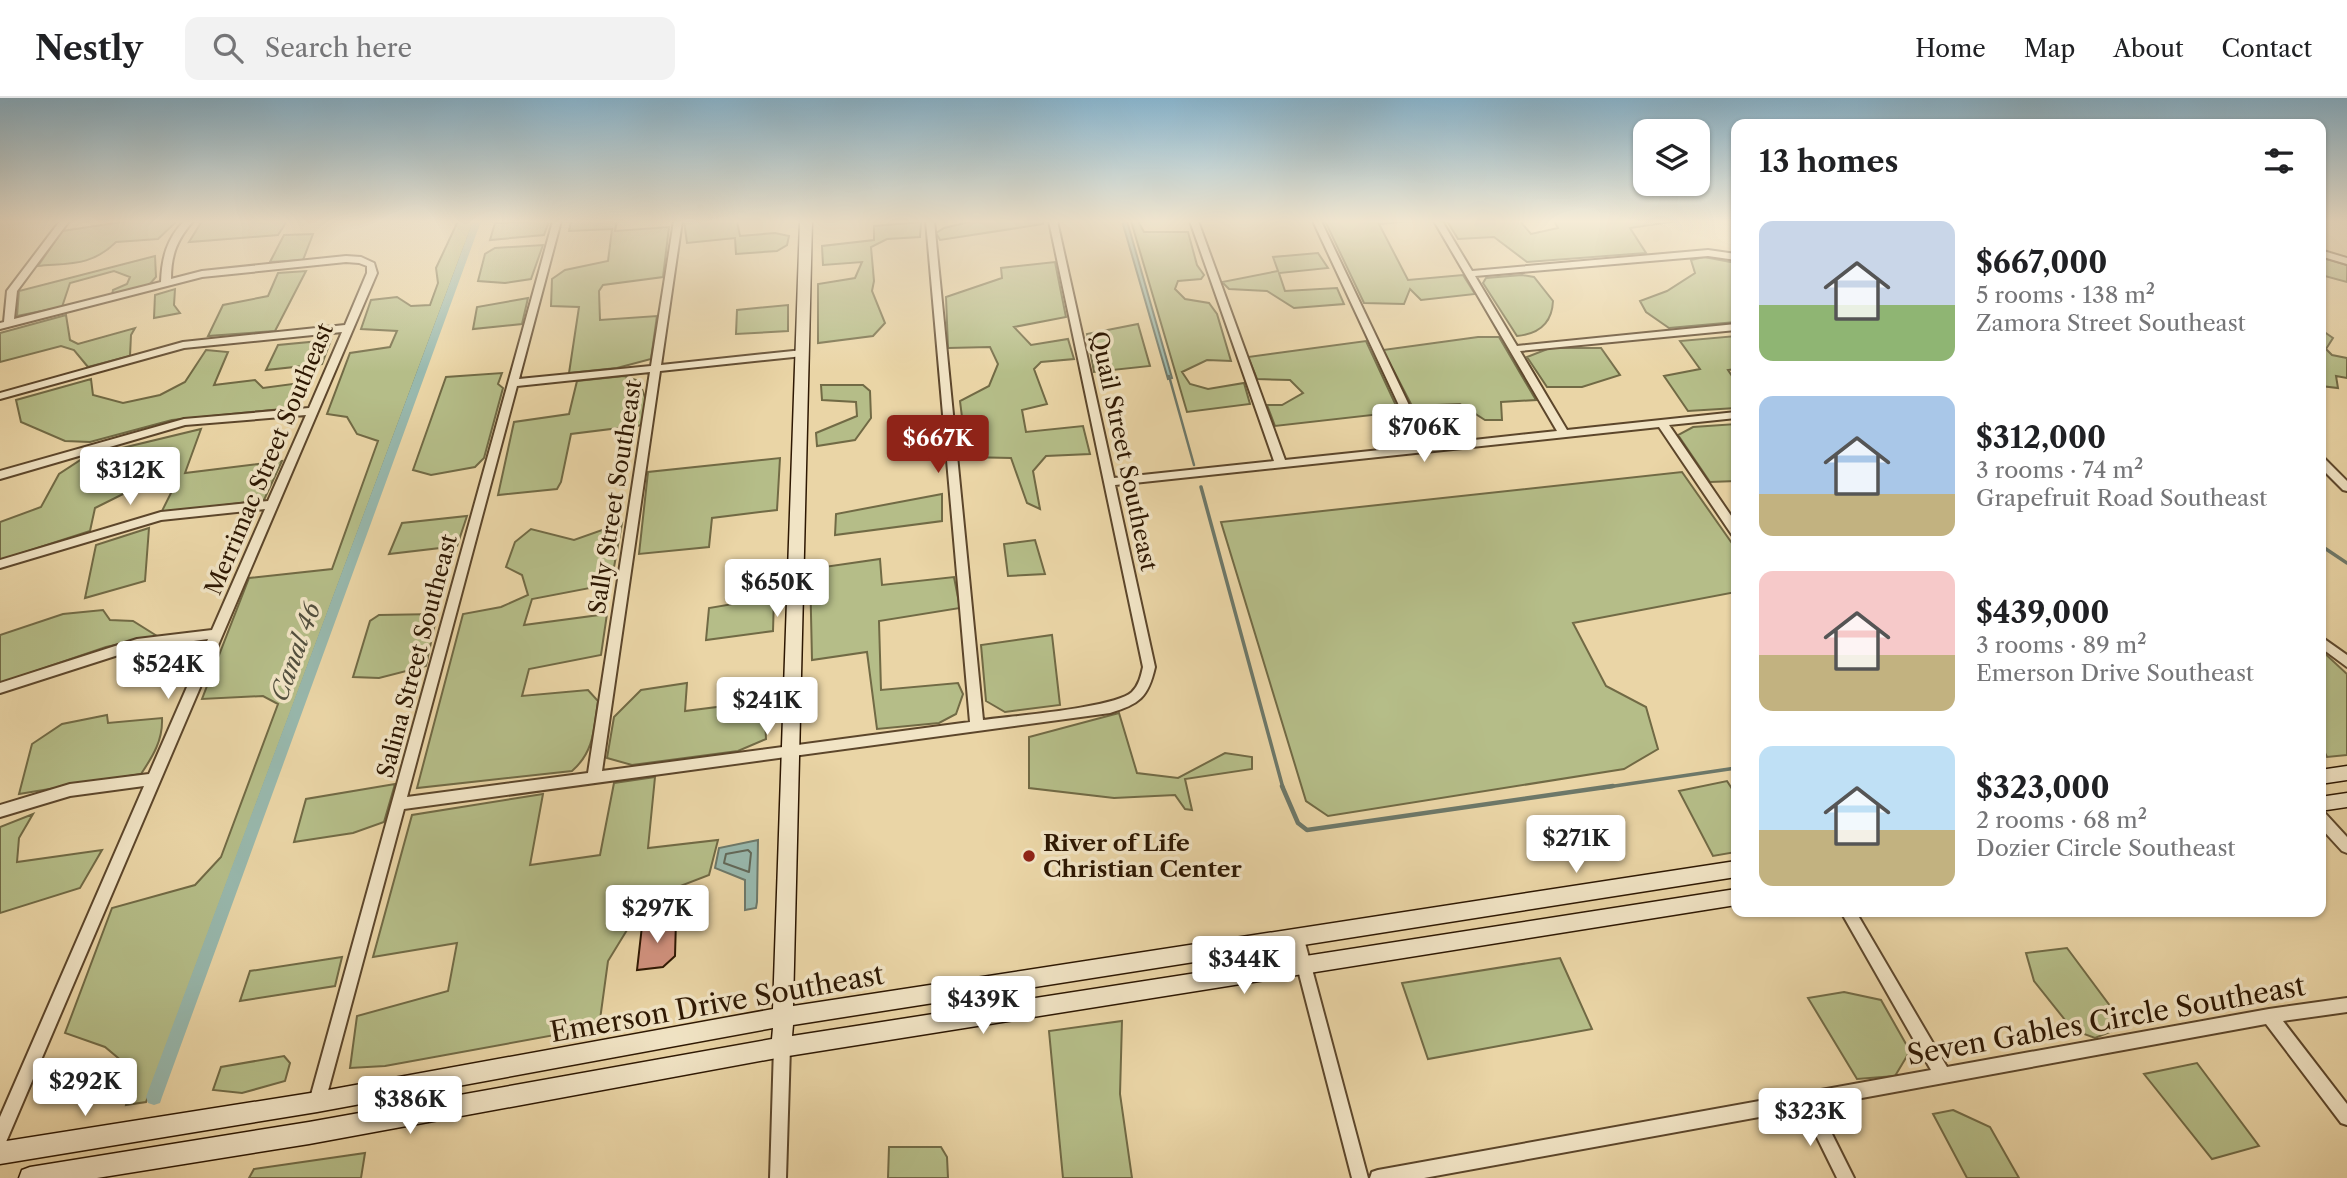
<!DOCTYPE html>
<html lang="en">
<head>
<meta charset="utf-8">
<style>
  body { margin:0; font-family:"Libre Caslon Text",serif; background:#f2f2f2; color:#202124; height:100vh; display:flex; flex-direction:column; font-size:26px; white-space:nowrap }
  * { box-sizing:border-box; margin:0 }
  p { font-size:23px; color:#757577 }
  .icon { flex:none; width:38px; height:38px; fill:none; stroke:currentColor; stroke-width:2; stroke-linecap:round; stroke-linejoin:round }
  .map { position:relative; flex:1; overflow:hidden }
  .side { position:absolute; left:1731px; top:21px; width:595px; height:798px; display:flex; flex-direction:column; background:#fff; border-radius:14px; box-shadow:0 2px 5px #0004 }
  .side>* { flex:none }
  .controls { position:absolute; left:1633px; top:21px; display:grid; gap:14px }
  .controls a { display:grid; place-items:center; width:77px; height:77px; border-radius:14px; background:#fff; box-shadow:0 2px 5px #0004; font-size:35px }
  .price { position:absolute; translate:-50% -60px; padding:0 16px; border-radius:7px; background:#fff; color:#222; font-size:23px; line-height:46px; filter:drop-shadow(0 2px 4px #0008) }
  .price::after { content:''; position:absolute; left:50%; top:42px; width:21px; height:16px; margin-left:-10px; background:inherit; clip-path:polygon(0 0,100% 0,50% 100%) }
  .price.active { background:#8f2418; color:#fff }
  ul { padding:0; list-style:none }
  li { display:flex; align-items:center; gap:21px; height:175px; padding:0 28px }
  li span { display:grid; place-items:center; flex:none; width:196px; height:140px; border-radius:14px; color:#555 }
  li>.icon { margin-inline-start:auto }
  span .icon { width:84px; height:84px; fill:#fffc; stroke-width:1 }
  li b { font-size:30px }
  h2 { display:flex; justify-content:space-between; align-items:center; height:84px; padding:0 28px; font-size:30px }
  header { display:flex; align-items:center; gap:42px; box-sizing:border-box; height:98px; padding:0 35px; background:#fff; border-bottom:2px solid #e0e0e0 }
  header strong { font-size:33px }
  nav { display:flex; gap:38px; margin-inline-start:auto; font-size:24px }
  .search { width:490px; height:63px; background:#f2f2f2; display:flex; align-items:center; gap:18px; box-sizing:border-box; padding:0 24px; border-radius:14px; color:#757577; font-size:26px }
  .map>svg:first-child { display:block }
</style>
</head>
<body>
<header>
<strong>Nestly</strong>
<div class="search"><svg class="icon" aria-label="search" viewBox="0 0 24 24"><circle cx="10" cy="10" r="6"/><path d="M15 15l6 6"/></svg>Search here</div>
<nav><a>Home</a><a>Map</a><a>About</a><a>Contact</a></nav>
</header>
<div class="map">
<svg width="2347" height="1080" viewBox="0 0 2347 1080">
  <rect width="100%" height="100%" fill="#ead5a6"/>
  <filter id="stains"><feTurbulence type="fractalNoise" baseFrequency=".00286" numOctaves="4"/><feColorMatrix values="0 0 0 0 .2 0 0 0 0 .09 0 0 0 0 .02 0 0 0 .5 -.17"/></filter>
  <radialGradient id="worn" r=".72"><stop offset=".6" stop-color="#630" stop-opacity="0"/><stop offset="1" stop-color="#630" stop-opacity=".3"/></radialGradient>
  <path fill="#b5bd88" stroke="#716a45" stroke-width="2" d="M 129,123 L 177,123 L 158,141 L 116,144 C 92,168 70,165 38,168 L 62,133 Z
    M 202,123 L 287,123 L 278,137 L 189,144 Z
    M 458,123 L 474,123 L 146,1004 L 126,1007 L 135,974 L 105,949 L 65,935 L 112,810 L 195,787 L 221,759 L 278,606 L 263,598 L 202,601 L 249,480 L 332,471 L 378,343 L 357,336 L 347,319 L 327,316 L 350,255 L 390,249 L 397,233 L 361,231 L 371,202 L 397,199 L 411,208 L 430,207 L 438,185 L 436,170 Z
    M 549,123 L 544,137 L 490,142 L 495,125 Z
    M 571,123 L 617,123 L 615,133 L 669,129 L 663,179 L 603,187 L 599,193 L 600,222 L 657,218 L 651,261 L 617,270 L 569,275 L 579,209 L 551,208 L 552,181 L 565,172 L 608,163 L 612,131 L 569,133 Z
    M 684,123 L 737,123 L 740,138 L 775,135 L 789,138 L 787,147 L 777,153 L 736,156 L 735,140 L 687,145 Z
    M 973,123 L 1043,123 L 1043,126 L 940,142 L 936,135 L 944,130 Z
    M 1131,123 L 1138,123 L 1144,134 L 1188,134 L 1197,167 L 1204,177 L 1201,181 L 1178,183 L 1175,191 L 1185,201 L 1209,205 L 1217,216 L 1231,263 L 1207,262 L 1182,274 L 1190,286 L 1208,291 L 1244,285 L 1250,306 L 1187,314 Z
    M 1325,123 L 1411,123 L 1379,126 L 1408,182 L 1463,177 L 1475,196 L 1421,202 L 1410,191 L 1404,206 L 1364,205 Z
    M 1447,123 L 1520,123 L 1531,136 L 1558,130 L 1554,123 L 1677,123 L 1630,130 L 1646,155 L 1527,164 L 1494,139 L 1458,141 Z
    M 921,124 L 920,139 L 887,141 L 871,149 L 874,183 L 872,193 L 885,225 L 873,238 L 818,245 L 818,186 L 855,180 L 862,164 L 823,167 L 822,148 L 874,142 L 874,128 Z
    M 313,136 L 303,162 L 270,164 L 284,137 Z
    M 543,147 L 531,181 L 505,185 L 478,183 L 485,156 L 495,150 Z
    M 1318,155 L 1328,170 L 1279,175 L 1285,193 L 1337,190 L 1344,206 L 1294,210 L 1267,193 L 1229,191 L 1222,184 L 1278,173 L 1273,159 Z
    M 155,158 L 156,179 L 149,187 L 112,197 L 113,192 L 127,186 L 130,179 L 114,173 L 70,185 L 62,209 L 17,218 L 19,193 Z
    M 1704,159 L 1736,165 L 1736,224 L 1669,230 L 1646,214 L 1640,203 L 1667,193 L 1695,175 L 1691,162 Z
    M 2320,159 L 2347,167 L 2347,184 L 2321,177 Z
    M 1055,164 L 1066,219 L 1014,229 L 1031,247 L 1068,241 L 1074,261 L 1041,264 L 1034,271 L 1047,306 L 1022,312 L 1026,334 L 1083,328 L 1090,356 L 1046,358 L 1033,373 L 1040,411 L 1027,405 L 1011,360 L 967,359 L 960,303 L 989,288 L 998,266 L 990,249 L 948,250 L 946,199 L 1002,180 L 1001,170 Z
    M 306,173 L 275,233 L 208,238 L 223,207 L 268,198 L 278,175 Z
    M 1522,177 L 1534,179 L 1553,203 C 1552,226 1538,236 1517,238 L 1483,185 L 1486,180 Z
    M 175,191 L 174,207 L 180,215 L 154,220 L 155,197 Z
    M 528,200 L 522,226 L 473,231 L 477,209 Z
    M 788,207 L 788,233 L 736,236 L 737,212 Z
    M 66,217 L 70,242 L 78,246 L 135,230 L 131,237 L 130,258 L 88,269 L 74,252 L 61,248 L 0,264 L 0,235 Z
    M 1138,226 L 1150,268 L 1094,274 L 1087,236 Z
    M 2320,231 L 2333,240 L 2326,251 L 2332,257 L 2347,260 L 2347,280 L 2336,278 L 2338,290 L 2321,288 Z
    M 1736,238 L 1736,271 L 1728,272 L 1736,284 L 1736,310 L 1688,313 L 1664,278 L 1700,271 L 1680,243 Z
    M 1478,239 L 1499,239 L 1536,302 L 1501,304 L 1502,322 L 1485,322 L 1460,306 L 1412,308 L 1383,252 Z
    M 331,242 L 322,266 L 266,272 L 278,247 Z
    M 1366,243 L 1399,314 L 1275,328 L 1267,307 L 1282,307 L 1303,295 L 1290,282 L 1257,281 L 1248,259 Z
    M 1550,250 L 1601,250 L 1620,277 L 1582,289 L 1547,289 L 1527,259 Z
    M 206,252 L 228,254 L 214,287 L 255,282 L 263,290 L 300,285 L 304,292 L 300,303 L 292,310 L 172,322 L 90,344 L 65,343 L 21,324 L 16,302 L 91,281 L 93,297 L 123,305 L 160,297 L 185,284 Z
    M 502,275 L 498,286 L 503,290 L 484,360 L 475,369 L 431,377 L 413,372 L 446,279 Z
    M 624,278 L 639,283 L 646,302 L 643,327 L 571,336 L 561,384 L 557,391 L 498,397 L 514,324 L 569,316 L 577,283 Z
    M 821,287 L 863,287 L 870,293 L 871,320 L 855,342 L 817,348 L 816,335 L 857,318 L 856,304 L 822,302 Z
    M 1736,326 L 1736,383 L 1710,384 L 1678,337 L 1693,329 Z
    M 201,331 L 185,375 L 282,363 L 264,402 L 161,415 L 173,391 L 125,395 L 95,410 L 90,433 L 0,462 L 0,424 L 41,409 L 59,376 L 85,359 Z
    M 780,360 L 777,412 L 712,420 L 709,449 L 639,456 L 648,374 Z
    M 1682,374 L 1736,451 L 1736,494 L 1573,525 L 1606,588 L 1646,609 L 1658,651 L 1624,671 L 1328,718 L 1306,703 L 1221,424 Z
    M 942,396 L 942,423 L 835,437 L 836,416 Z
    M 467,418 L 457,448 L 389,456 L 402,425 Z
    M 622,425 L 611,486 L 532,501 L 524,527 L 607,516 L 601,557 L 529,571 L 522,598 L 588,592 L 598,603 C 594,631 594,654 572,673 L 417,690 L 463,516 L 501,509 L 528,497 L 522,477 L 506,469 L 515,444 L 531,431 L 574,442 Z
    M 149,430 L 145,483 L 85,500 L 96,447 Z
    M 1035,442 L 1045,476 L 1008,478 L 1004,446 Z
    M 880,461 L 882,487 L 954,479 L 960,510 L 879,523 L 881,592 L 958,585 L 963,596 L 956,616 L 939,625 L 877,631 L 867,554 L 812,562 L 810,471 Z
    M 774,499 L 773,533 L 706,542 L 709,510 Z
    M 103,512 L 110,522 L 133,523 L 157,538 L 106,549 L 0,585 L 0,537 L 63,516 Z
    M 437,516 L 426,568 L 379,580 L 353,579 L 370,523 L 379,517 Z
    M 1052,537 L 1060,607 L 1005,614 L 986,603 L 981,547 Z
    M 2320,551 L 2347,576 L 2347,657 L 2327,659 L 2321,647 Z
    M 687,585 L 685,613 L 764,603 L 766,641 L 738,653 L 632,667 L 607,660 L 614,619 L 641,592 Z
    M 1119,615 L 1137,675 L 1178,680 L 1225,655 L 1252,659 L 1252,671 L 1185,681 L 1192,712 L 1185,711 L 1175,697 L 1114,700 L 1029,690 L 1029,639 Z
    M 107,617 L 108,625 L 162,620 C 163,642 153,658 141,676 L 19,696 L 32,646 L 62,626 Z
    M 655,679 L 648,750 L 718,742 L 709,777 L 675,790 L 650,819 L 627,832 L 608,863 L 599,929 L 385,968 L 350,970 L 357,918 L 448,893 L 457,845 L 373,859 L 412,717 L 543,696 L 530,767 L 600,757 L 614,685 Z
    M 1727,683 L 1736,697 L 1736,754 L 1713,758 L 1679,693 Z
    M 395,686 L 384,724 L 353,735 L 294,744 L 306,701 Z
    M 33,716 L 19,740 L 17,764 L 102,752 L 80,790 L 0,815 L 0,729 Z
    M 2067,850 L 2125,928 L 2095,940 L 2073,932 L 2034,883 L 2026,855 Z
    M 342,859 L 335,888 L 240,903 L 250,873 Z
    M 1560,860 L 1592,931 L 1428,961 L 1402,885 Z
    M 1844,894 L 1881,902 L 1910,953 L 1895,978 L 1857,981 L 1808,900 Z
    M 1122,923 L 1120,996 L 1132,1080 L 1063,1080 L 1049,933 Z
    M 284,958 L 290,965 L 285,983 L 242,995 L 213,992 L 221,969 Z
    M 2197,965 L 2259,1048 L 2212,1061 L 2144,976 Z
    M 1953,1012 L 1990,1029 L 2019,1080 L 1967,1080 L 1933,1016 Z
    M 889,1049 L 941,1049 L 947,1059 L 948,1080 L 888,1080 Z
    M 365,1055 L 361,1080 L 249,1080 L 254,1071 Z"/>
  <path fill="#98b8ad" stroke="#6d7869" stroke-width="2" d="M 1122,123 L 1127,123 L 1172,280 L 1168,281 Z
    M 758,742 L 757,804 L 756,810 L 745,812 L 745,782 L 715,770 L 719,750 Z"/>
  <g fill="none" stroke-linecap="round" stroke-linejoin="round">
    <path stroke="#626858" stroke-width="2" d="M 748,752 L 751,755 L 749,774 L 724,765 L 726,756 Z"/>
    <path stroke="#6d7869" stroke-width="2.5" d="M 1169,278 L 1194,367"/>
    <path stroke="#6d7869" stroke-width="3.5" d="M 1201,389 L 1283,690
      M 2320,447 L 2347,465
      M 1601,690 L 1736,670"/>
    <path stroke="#6d7869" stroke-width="4.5" d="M 1282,688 L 1298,725 L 1307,732 L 1613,688"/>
    <path fill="#98b8ad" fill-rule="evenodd" d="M 473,123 L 481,123 L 162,999 L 160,1005 L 154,1007 L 148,1005 L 146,999 Z"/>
  </g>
  <path fill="#d2927f" stroke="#2d1702" stroke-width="2" d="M 676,822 L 675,858 L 663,869 L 637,872 L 642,828 Z"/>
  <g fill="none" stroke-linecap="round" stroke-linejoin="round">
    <defs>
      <path id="street" d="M 60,123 L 69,123 L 17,193 L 14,221 L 161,184 C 162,159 167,141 184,123 L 193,123 C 177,142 171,156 171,181 L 202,173 L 346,158 L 361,159 L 374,165 L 377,175 L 6,1044 L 0,1046 L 0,1019 L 144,688 L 70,698 L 0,719 L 0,707 L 70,686 L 149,676 L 208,541 L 137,551 L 0,595 L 0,585 L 137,541 L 212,532 L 265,411 L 161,422 L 0,470 L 0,462 L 161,414 L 268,403 L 306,317 L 185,327 L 0,381 L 0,373 L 184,321 L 309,310 L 342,234 L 184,250 L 0,301 L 0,295 L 183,244 L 345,227 L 367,175 L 367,168 L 359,165 L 346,164 L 202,179 L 0,231 L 0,225 L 4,224 L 7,193 Z
        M 553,123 L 561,123 L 519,281 L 651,268 L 674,123 L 682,123 L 661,267 L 803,252 L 808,255 L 803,258 L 660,273 L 602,673 L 970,624 L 926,123 L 934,123 L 983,622 C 1011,618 1115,610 1132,594 C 1139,587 1141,578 1143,569 L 1049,123 L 1057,123 L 1114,380 L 1274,363 L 1190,123 L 1198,123 L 1285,362 L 1418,348 L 1313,123 L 1321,123 L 1428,347 L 1557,333 L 1434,123 L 1442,123 L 1472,173 L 1708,152 L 1736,156 L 1736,162 L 1708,158 L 1475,178 L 1517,248 L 1736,226 L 1736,232 L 1520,253 L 1567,332 L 1736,314 L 1736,320 L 1669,327 L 1736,425 L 1736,438 L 1732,437 L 1659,329 L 1115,387 L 1155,569 C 1148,600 1139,606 1110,615 L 404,711 L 325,1004 L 323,1010 L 317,1012 L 311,1010 L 309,1004 ZM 650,274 L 588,675 L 407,699 L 517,288 Z
        M 2320,152 L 2347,160 L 2347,166 L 2320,158 Z
        M 2320,359 L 2324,360 L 2347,383 L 2347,393 L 2343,392 L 2320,369 Z
        M 2320,538 L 2347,557 L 2347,569 L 2320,549 Z
        M 2320,713 L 2325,715 L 2347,739 L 2347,755 L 2342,753 L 2320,729 Z
        M 1841,814 L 1856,814 L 1947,969 L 2269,911 L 2347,900 L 2347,914 L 2283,923 L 2347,1006 L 2347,1027 L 2341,1025 L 2266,926 L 1818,1008 L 1854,1080 L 1837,1080 L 1803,1011 L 1424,1080 L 1370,1080 L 1372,1074 L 1378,1072 L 1931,972 Z
        M 1297,834 L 1302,836 L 1304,841 L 1368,1080 L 1352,1080 L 1290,841 L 1292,836 Z
        M 782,941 L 788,944 L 790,949 L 786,1080 L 770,1080 L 774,949 L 776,944 Z"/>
      <path id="secondary" d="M 800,123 L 812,123 L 793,908 L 1736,763 L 1736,779 L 793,927 L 792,938 L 1736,791 L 1736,807 L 782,959 L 309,1046 L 97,1080 L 19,1080 L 22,1072 L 30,1069 L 309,1024 L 772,941 L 773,930 L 317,1014 L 0,1066 L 0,1044 L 317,994 L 773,911 Z
        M 2347,668 L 2347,682 L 2320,686 L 2320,672 Z
        M 2347,695 L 2347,709 L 2320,713 L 2320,699 Z"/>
    </defs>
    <use href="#street" stroke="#5c462b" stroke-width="4"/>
    <use href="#secondary" stroke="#2d1702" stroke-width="3"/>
    <use href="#street" fill="#f1e4c5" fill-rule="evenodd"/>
    <use href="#secondary" fill="#f1e4c5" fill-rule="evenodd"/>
  </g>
  <linearGradient id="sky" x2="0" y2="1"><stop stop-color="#88b6d0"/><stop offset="0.45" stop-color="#f6ecd7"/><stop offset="1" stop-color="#f6ecd7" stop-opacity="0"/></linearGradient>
  <rect width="2347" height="274" fill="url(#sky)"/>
  <circle fill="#8f2418" stroke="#f1e4c5" stroke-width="2.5" cx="1029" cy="758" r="7"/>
  <g text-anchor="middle" stroke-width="7" stroke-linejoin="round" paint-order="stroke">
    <g font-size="23" fill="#2d1702" stroke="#f1e4c5">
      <text transform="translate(1124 353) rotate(78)" y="8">Quail Street Southeast</text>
      <text transform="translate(269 361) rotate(-67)" y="8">Merrimac Street Southeast</text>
      <text transform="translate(615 399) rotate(-81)" y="8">Sally Street Southeast</text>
      <text transform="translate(417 558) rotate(-75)" y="8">Salina Street Southeast</text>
    </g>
    <g font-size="23" font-weight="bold" fill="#2d1702" stroke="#f1e4c5" text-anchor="start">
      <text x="1043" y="753">River of Life<tspan x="1043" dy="26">Christian Center</tspan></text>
    </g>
    <g font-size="24" font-style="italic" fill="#524f3e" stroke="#f1e4c5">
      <text transform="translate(296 554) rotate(-70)" y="8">Canal 46</text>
    </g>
    <g font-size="28" fill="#2d1702" stroke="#f1e4c5">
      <text transform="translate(717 905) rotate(-10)" y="10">Emerson Drive Southeast</text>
      <text transform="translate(2106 922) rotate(-10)" y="10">Seven Gables Circle Southeast</text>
    </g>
  </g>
  <rect width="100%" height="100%" filter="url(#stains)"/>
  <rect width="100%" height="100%" fill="url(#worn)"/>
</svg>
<div class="controls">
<a><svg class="icon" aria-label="layers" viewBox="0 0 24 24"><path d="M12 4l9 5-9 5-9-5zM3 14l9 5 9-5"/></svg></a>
</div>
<b class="price" style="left:1424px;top:366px">$706K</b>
<b class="price active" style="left:938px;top:377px">$667K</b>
<b class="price" style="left:130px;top:409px">$312K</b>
<b class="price" style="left:777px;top:521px">$650K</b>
<b class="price" style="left:168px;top:603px">$524K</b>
<b class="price" style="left:767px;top:639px">$241K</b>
<b class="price" style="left:1576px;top:777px">$271K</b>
<b class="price" style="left:657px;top:847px">$297K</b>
<b class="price" style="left:1244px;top:898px">$344K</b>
<b class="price" style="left:983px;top:938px">$439K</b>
<b class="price" style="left:85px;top:1020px">$292K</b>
<b class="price" style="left:410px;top:1038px">$386K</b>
<b class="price" style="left:1810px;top:1050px">$323K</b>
<section class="side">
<h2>13 homes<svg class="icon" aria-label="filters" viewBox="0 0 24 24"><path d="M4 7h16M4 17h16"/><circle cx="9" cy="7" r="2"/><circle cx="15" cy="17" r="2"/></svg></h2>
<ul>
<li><span style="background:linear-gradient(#c9d6e8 60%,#8fb573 0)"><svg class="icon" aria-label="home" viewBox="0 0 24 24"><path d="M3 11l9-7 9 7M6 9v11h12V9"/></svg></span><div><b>$667,000</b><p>5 rooms · 138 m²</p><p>Zamora Street Southeast</p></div></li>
<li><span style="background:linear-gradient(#a9c7e8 70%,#c2b280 0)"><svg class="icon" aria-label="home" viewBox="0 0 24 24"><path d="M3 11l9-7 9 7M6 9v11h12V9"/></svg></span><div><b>$312,000</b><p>3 rooms · 74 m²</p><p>Grapefruit Road Southeast</p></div></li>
<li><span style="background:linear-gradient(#f6c9c9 60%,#c2b280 0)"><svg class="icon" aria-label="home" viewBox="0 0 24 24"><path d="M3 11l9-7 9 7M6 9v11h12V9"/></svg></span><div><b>$439,000</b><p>3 rooms · 89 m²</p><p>Emerson Drive Southeast</p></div></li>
<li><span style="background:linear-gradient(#bfe0f5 60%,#c2b280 0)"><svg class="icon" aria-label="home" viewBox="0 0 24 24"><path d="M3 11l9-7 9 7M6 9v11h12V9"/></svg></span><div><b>$323,000</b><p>2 rooms · 68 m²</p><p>Dozier Circle Southeast</p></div></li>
</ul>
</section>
</div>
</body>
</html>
